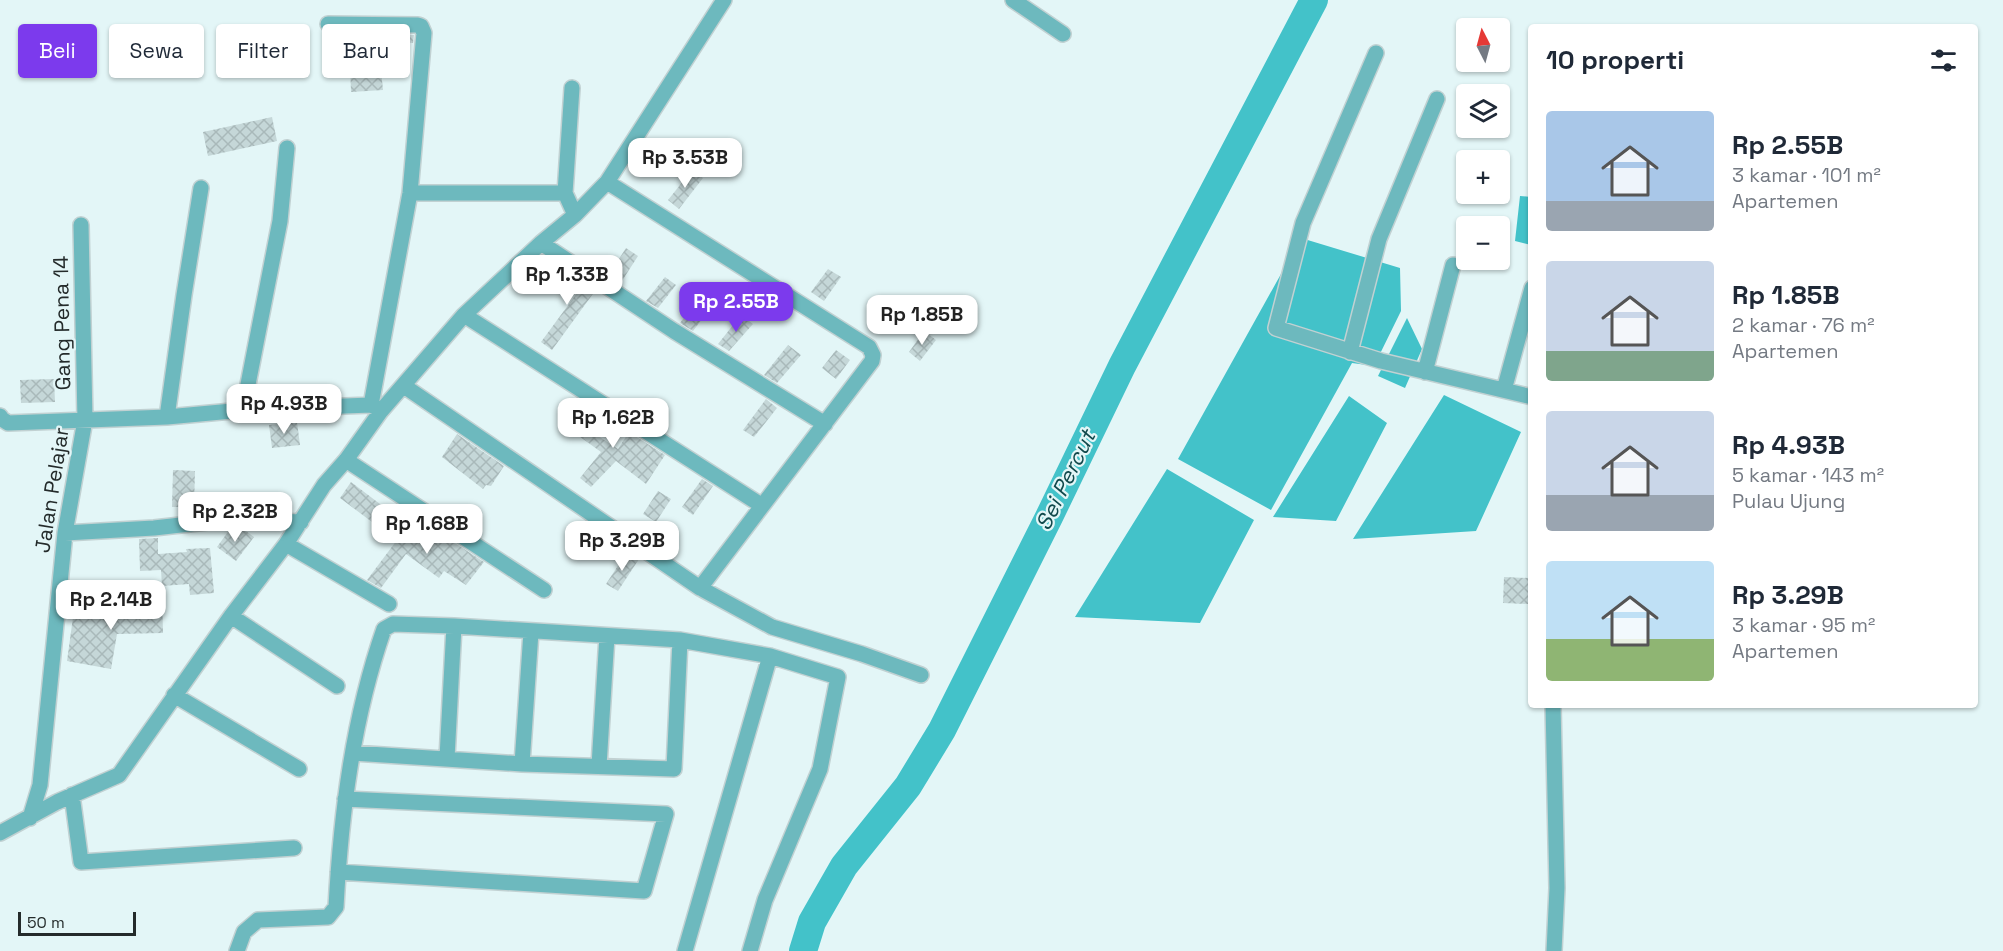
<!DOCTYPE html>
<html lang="id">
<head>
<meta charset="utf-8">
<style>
  body { margin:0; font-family:"Space Grotesk",sans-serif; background:#f2f2f3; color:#1f2937; height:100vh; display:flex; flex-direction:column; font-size:22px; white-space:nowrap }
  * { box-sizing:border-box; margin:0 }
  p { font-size:20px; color:#747a83 }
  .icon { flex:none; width:33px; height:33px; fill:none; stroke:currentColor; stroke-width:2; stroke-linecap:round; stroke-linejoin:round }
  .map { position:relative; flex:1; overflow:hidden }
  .sheet { position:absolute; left:1528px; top:24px; width:450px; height:684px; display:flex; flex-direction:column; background:#fff; border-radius:6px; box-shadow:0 2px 4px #0004 }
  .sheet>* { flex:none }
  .top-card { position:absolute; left:18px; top:24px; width:570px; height:54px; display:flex; gap:12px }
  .needle { width:39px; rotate:354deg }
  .fabs { position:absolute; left:1456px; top:18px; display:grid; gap:12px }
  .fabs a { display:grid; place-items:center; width:54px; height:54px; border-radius:6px; background:#fff; box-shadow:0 2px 4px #0004; font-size:30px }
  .scale { position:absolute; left:18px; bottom:15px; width:118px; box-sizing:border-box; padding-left:6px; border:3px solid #242b2b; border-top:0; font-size:16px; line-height:21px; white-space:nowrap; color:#242b2b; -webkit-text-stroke:4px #e3f6f7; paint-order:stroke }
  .price { position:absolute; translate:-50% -51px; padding:0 14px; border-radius:12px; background:#fff; color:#222; font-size:20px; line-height:39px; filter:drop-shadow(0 2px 3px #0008) }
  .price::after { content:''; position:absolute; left:50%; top:36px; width:18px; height:14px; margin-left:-9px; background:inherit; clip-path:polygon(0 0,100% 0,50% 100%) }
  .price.active { background:#7c3aed; color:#fff }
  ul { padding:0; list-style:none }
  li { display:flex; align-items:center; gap:18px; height:150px; padding:0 18px }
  li span { display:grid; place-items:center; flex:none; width:168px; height:120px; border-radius:6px; color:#555 }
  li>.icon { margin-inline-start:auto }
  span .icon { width:72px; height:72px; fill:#fffc; stroke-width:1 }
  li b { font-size:26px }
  h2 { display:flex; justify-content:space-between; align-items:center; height:72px; padding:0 18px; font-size:26px }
  .tag { padding:0 21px; border-radius:6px; background:#fff; box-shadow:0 2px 4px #0004; font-size:21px; line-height:54px }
  .tag.active { background:#7c3aed; color:#fff }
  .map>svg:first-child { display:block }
</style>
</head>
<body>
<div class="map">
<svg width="2003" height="951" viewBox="0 0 2003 951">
  <defs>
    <pattern id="building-cross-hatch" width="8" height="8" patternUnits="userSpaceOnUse" patternTransform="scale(1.5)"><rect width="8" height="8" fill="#c5d7d8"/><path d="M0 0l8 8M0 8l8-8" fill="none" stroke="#a9b9ba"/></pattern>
  </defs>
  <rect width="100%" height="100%" fill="#e3f6f7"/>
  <path fill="#43c2c9" d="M 1520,196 L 1531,197 L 1531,245 L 1515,241 Z
    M 1301,238 L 1400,268 L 1401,311 L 1374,366 L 1352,363 L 1271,510 L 1178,459 Z
    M 1407,318 L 1422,349 L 1405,388 L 1378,376 Z
    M 1444,395 L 1521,432 L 1476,531 L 1353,539 Z
    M 1349,396 L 1387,423 L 1336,521 L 1273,517 Z
    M 1167,469 L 1254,520 L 1200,623 L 1075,617 Z"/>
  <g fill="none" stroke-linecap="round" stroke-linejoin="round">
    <path stroke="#43c2c9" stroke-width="28" d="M 803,951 L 812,922 L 844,866 L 908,786 L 942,730 L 1049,517 L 1122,366 L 1314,0"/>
  </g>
  <path fill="url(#building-cross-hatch)" d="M 385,34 L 414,35 L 413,43 L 385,41 Z
    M 369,35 L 371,71 L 381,70 L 383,90 L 351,92 L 349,37 Z
    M 272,117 L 277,141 L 208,156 L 203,132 Z
    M 692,170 L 703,178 L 679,209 L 668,200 Z
    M 626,248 L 638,256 L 620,284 L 608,276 Z
    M 544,257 L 595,291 L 552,350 L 541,342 L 580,289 L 541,263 Z
    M 828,269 L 841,277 L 824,301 L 811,292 Z
    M 665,277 L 676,285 L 658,308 L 646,301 Z
    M 703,293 L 715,302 L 693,331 L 680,323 Z
    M 741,315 L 753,324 L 729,351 L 718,344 Z
    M 924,331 L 936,340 L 920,361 L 909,352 Z
    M 788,345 L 801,355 L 777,383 L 764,375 Z
    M 836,350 L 850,360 L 836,379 L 822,368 Z
    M 54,379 L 55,402 L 21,403 L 20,380 Z
    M 766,399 L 777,408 L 754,437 L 743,430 Z
    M 583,402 L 603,416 L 595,434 L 618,449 L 629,432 L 665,455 L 646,484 L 616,461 L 591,487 L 580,478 L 601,452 L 565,426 Z
    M 297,422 L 300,445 L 272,448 L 269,425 Z
    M 457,434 L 504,466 L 491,486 L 486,485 L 483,489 L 442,457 Z
    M 173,470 L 195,471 L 194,507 L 172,507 Z
    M 702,479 L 713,486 L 693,515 L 682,507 Z
    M 351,482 L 384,507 L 372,522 L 340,498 Z
    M 658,491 L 671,499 L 656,522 L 643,514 Z
    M 412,515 L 484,562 L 466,585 L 444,571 L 439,578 L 406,554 L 381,588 L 367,580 L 394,544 Z
    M 230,529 L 243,529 L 254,537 L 236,561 L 217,547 Z
    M 158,538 L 158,554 L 187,552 L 186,549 L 210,548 L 214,593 L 190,595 L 189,584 L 162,586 L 161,570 L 140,571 L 139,539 Z
    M 627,552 L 639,559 L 618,591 L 606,584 Z
    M 1504,577 L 1529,578 L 1528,604 L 1503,603 Z
    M 162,594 L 163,633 L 117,634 L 111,669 L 67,661 L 74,610 L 136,619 L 135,595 Z"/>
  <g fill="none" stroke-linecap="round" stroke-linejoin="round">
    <defs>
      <path id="minor" d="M 1013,0 L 1063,34
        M 328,24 L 418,25 L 421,26 L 424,33 L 410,193 L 371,405
        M 1376,53 L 1303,223 L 1276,328 L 1381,361 L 1532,397
        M 607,182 L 869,347 L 873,355 L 872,361 L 700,588
        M 410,193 L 565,193 L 575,215
        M 565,193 L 572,88
        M 541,243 L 674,331 L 825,424
        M 464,315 L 761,505
        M 1350,352 L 1379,239 L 1437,99
        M 1425,372 L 1453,265
        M 404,386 L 700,588 L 772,627 L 862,654 L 921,675
        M 1504,390 L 1532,288
        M 243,410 L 280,221 L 287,148
        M 0,416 L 2,419 L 8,423 L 167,417 L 243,410 L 371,405 L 379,409
        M 167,417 L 184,295 L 201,188
        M 346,460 L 544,590
        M 65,533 L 154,528 L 234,519 L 301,522
        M 286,544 L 389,604
        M 231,616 L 337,686
        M 680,640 L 770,656 L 838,677 L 820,769 L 765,900 L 750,951
        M 174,695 L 299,769
        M 1553,705 L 1557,888 L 1554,951
        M 447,758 L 454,626
        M 522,764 L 531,632
        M 599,766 L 607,636
        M 72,795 L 81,862 L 294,848
        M 30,818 L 40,785 L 65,533 L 85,420 L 81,225
        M 0,833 L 57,802 L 119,775 L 231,616 L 286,544 L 324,485 L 346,460 L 381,411 L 464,315 L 541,243 L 575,215 L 607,182 L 724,0
        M 338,872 L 644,891 L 666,814 L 345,799
        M 237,951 L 244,932 L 258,920 L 328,917 L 336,907 C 341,813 353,718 384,629 L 393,624 L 454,626 L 680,640 L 674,769 L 522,764 L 353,753
        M 685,951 L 770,656"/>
    </defs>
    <use href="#minor" stroke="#c1d1d2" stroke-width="18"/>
    <use href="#minor" stroke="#6db9be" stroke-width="15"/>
  </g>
  <g text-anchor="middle" stroke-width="4.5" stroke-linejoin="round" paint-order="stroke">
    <g font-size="21" fill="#242b2b" stroke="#e3f6f7">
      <text transform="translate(62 323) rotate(-91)" y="7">Gang Pena 14</text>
      <text transform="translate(52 490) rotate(-81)" y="7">Jalan Pelajar</text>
    </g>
    <g font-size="22" font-style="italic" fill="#11494c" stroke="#e3f6f7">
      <text transform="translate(1065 480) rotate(-64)" y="8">Sei Percut</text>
    </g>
  </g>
</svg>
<div class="fabs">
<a><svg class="needle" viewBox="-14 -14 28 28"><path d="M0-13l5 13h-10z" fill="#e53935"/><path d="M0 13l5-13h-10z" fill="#747a83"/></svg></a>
<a><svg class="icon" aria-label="layers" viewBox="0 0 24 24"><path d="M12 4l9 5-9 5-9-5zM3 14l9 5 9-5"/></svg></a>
<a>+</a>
<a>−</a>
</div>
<div class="scale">50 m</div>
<b class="price" style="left:685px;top:189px">Rp 3.53B</b>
<b class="price" style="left:567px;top:306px">Rp 1.33B</b>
<b class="price active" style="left:736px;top:333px">Rp 2.55B</b>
<b class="price" style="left:922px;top:346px">Rp 1.85B</b>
<b class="price" style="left:284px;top:435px">Rp 4.93B</b>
<b class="price" style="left:613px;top:449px">Rp 1.62B</b>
<b class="price" style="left:235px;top:543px">Rp 2.32B</b>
<b class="price" style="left:427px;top:555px">Rp 1.68B</b>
<b class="price" style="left:622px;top:572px">Rp 3.29B</b>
<b class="price" style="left:111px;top:631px">Rp 2.14B</b>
<div class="top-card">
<a class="tag active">Beli</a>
<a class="tag">Sewa</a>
<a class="tag">Filter</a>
<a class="tag">Baru</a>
</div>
<section class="sheet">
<h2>10 properti<svg class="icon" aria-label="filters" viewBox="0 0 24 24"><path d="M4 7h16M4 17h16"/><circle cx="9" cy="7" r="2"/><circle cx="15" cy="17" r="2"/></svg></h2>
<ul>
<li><span style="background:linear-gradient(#a9c7e8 75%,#9aa5b1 0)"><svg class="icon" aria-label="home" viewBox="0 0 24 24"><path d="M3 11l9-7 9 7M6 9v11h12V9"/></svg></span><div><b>Rp 2.55B</b><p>3 kamar · 101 m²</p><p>Apartemen</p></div></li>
<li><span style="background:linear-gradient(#c9d6e8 75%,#7fa58c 0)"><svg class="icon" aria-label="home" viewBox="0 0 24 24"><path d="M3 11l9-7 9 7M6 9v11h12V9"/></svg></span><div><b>Rp 1.85B</b><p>2 kamar · 76 m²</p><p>Apartemen</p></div></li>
<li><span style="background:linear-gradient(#c9d6e8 70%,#9aa5b1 0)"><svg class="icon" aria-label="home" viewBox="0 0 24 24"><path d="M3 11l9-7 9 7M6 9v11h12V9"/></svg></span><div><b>Rp 4.93B</b><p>5 kamar · 143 m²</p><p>Pulau Ujung</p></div></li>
<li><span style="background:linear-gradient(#bfe0f5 65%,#8fb573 0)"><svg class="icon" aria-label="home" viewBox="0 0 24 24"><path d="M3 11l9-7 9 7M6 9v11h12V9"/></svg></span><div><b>Rp 3.29B</b><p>3 kamar · 95 m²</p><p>Apartemen</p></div></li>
</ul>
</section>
</div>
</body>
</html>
